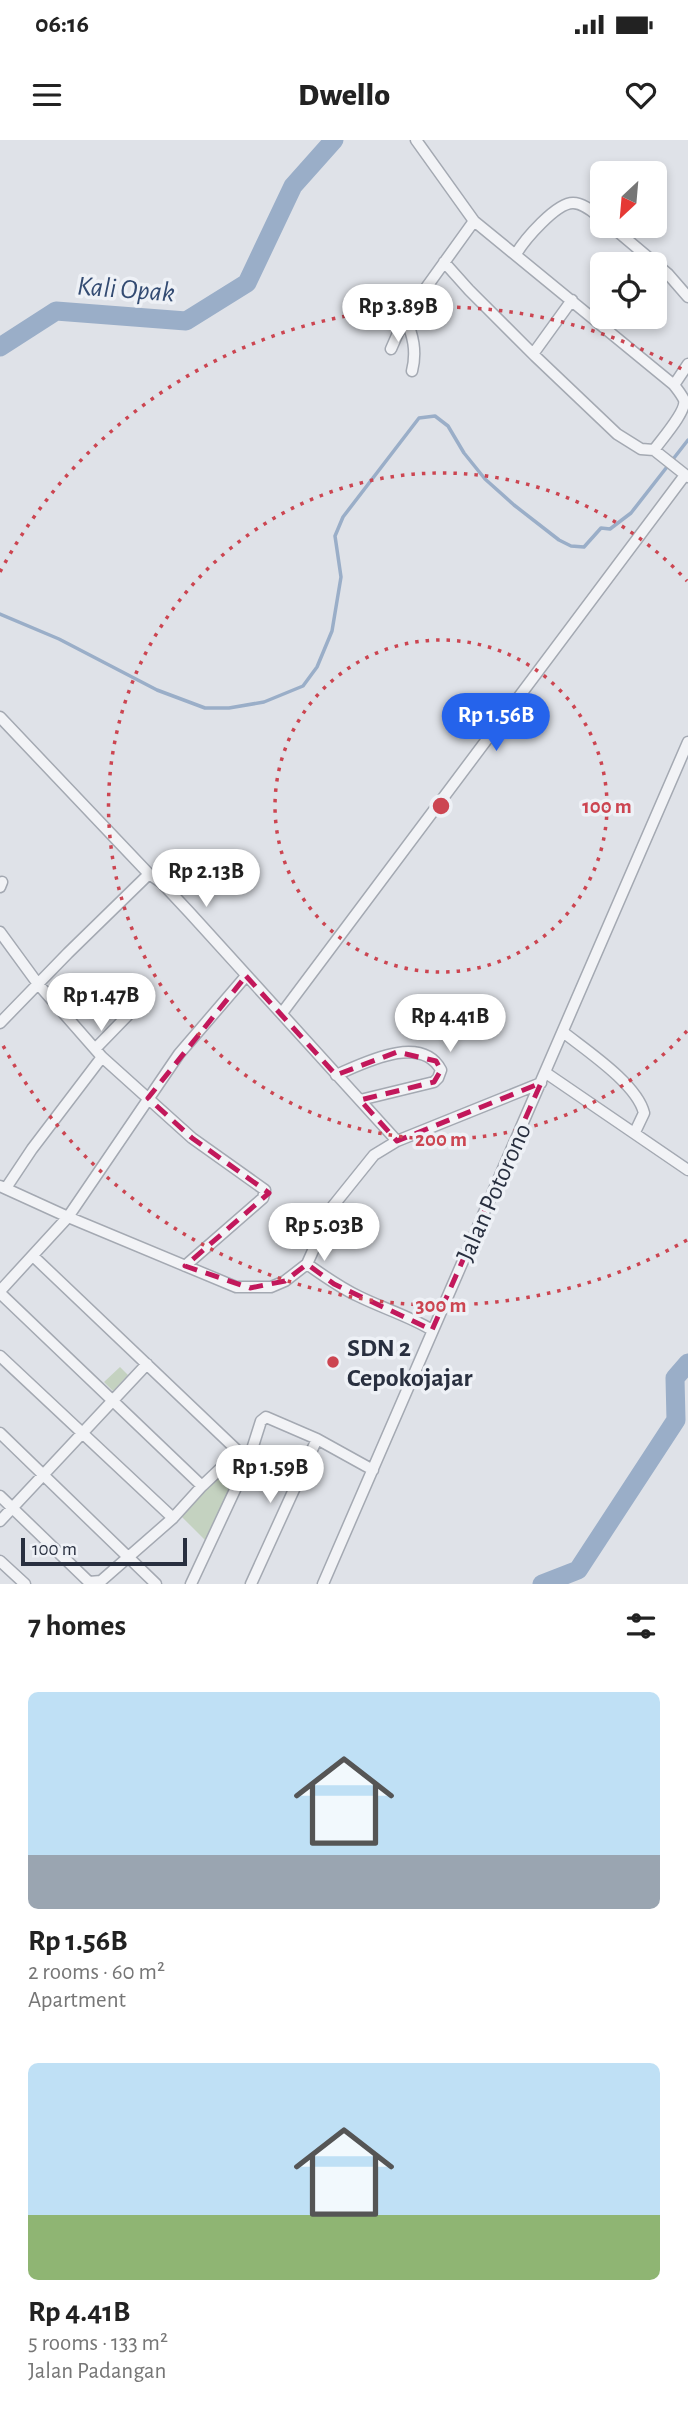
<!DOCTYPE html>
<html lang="en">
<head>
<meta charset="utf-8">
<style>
  body { margin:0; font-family:"Alegreya Sans",sans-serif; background:#f2f2f2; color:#222; height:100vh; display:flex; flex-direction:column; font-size:26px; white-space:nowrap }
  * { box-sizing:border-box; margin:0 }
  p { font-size:23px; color:#767676 }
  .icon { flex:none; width:38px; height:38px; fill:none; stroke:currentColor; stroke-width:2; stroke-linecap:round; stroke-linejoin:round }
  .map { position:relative; height:1444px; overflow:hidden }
  .drawer { display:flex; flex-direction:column; background:#fff; flex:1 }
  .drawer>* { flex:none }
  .needle { width:46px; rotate:206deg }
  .controls { position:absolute; left:590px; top:21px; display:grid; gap:14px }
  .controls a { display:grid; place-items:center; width:77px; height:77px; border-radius:10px; background:#fff; box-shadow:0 4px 10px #0003; font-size:35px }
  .scale { position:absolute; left:21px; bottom:18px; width:166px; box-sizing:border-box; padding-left:7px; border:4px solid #282f3f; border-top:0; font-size:19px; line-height:24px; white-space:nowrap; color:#282f3f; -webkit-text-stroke:5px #eef1f6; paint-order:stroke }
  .price { position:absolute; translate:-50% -60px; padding:0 16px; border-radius:24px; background:#fff; color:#222; font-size:23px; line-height:46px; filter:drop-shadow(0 2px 4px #0008) }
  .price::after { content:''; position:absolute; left:50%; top:42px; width:21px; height:16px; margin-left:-10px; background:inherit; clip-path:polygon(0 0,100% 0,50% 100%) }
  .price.on { background:#2563eb; color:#fff }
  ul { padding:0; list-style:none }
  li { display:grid; align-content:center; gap:14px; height:371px; padding:0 28px }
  li span { display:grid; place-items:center; height:217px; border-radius:10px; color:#555 }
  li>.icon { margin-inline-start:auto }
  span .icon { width:126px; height:126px; fill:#fffc; stroke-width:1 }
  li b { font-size:30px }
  h2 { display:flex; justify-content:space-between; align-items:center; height:84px; padding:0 28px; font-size:30px }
  .status { display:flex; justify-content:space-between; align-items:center; height:49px; padding:0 35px; background:#fff; direction:ltr }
  .status svg { height:19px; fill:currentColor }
  header { display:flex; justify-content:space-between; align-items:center; height:91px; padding:0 28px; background:#fff; font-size:32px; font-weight:800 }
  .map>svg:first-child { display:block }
</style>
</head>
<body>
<div class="status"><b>06:16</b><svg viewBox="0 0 49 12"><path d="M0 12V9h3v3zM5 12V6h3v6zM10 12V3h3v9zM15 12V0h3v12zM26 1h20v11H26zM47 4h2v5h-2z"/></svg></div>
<header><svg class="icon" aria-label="menu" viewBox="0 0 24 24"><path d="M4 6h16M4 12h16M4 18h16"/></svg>Dwello<svg class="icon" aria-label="heart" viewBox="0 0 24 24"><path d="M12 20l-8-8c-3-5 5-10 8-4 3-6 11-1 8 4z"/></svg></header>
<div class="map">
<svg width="688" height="1444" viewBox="0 0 688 1444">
  <rect width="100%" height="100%" fill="#dfe2e8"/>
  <path fill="#c4d2c0" d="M 120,1227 L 128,1235 L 113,1251 L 104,1242 Z
    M 227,1328 L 238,1338 L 205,1400 L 180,1375 Z"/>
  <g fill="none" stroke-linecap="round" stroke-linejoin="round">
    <path stroke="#9aaec8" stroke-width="3.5" d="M 0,474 L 59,499 L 157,550 L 205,568 L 229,568 L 264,562 L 303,546 L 317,527 L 332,491 L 341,437 L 335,396 L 343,377 L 419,278 L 435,276 L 448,286 L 464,313 L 485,339 L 514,365 L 559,400 L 571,406 L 584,407 L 601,388 L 610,389 L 631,373 L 688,300"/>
    <path stroke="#9aaec8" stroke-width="19" d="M 0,207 L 56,171 L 186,181 L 247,143 L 293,46 L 334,0
      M 542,1444 L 578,1430 L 676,1280 L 675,1238 L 688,1223"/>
    <defs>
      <path id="street" d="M 416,0 L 474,81
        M 611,86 L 668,134 L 688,157
        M 516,114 C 525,99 556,63 573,63 C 584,63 594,73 602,79
        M 444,122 L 469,150 L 535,216 L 617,294 L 641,309 L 654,310
        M 405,177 C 413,195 417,211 412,231
        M 391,209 L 405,177 L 474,81 L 674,245 C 677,249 682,255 684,260 C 687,271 661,300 654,310 L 688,337
        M 533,214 L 572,160
        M 674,245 L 688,224
        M 0,577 L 149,734
        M 0,747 L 2,742
        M 0,792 L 38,844 L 102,917 L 192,998 L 265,1050 L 263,1058 L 185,1126
        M 282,873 L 685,335
        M 0,883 L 68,813 L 149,734 L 162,743 L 190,773 L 397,1001
        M 563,892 C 587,911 637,944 644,973 L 635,992
        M 95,909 L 128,875
        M 546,933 L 688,1030
        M 336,935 C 364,923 421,893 441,930 L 438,938 L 434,942 L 360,960
        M 0,1046 L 68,1077 L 236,1147 L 271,1147 L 285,1141 L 307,1124 L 333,1066 L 374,1015 L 397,1001 L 541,943
        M 6,1048 L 32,1009 L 102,917
        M 33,1116 L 241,1314
        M 307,1124 C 324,1136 339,1147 358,1156 C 382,1168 409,1176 432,1190
        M 0,1151 L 68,1077 L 179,914 L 246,836
        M 0,1153 L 202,1346
        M 0,1216 L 173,1378
        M 0,1293 L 156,1444
        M 0,1356 L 89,1442 L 101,1441 L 173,1378 L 202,1346 L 239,1311
        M 0,1381 L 147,1224
        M 0,1421 L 25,1444
        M 191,1444 L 248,1322 L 261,1281 L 266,1277 L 317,1299 L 373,1330
        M 251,1444 L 317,1299
        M 323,1444 L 688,602"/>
    </defs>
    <use href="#street" stroke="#a4a9b2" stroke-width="13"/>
    <use href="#street" stroke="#f2f3f6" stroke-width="10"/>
  </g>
  <path fill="none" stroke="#c2185b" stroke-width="5" stroke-dasharray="14 9" stroke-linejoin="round" d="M 246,836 L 336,935 L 397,912 L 436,921 L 441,930 L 434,942 L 360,960 L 397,1001 L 541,943 L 432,1190 L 334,1144 L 307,1124 L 285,1141 L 250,1148 L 185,1126 L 269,1053 L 192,998 L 148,958 Z"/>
  <g fill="none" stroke="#cc4551" stroke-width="3.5" stroke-dasharray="3.5 7">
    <circle cx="441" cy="666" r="166"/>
    <path d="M687 891A333 333 0 1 1 687 441"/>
    <path d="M687 1100A499 499 0 0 1 0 900M0 432A499 499 0 0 1 687 232"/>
  </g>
  <circle fill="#cc4551" stroke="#eef1f6" stroke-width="2.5" cx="333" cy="1222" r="7"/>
  <g text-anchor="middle" stroke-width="7" stroke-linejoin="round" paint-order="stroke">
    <g font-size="26" fill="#282f3f" stroke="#eef1f6">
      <text transform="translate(493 1052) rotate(-66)" y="9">Jalan Potorono</text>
    </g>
    <g font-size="26" font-weight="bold" fill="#282f3f" stroke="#eef1f6" text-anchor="start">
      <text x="347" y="1216">SDN 2<tspan x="347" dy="30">Cepokojajar</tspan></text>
    </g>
    <g font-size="28" font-style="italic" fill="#334b72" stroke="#eef1f6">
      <text transform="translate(126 148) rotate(4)" y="10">Kali Opak</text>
    </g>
  </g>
  <circle cx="441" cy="666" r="10" fill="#cc4551" stroke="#eef1f6" stroke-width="3.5"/>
  <g font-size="21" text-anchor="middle" font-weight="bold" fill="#cc4551" stroke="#eef1f6" stroke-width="7" stroke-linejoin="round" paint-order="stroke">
    <text x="607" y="673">100 m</text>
    <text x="441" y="1006">200 m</text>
    <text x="441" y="1172">300 m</text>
  </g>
</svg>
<div class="controls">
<a><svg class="needle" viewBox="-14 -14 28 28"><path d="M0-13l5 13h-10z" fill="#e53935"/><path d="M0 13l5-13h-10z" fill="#767676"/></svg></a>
<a><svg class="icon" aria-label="locate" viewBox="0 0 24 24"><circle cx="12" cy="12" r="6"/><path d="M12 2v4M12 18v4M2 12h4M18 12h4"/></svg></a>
</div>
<div class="scale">100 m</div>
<b class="price" style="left:398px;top:204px">Rp 3.89B</b>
<b class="price on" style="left:496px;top:613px">Rp 1.56B</b>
<b class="price" style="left:206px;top:769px">Rp 2.13B</b>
<b class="price" style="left:101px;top:893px">Rp 1.47B</b>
<b class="price" style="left:450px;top:914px">Rp 4.41B</b>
<b class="price" style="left:324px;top:1123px">Rp 5.03B</b>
<b class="price" style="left:270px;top:1365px">Rp 1.59B</b>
</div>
<section class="drawer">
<h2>7 homes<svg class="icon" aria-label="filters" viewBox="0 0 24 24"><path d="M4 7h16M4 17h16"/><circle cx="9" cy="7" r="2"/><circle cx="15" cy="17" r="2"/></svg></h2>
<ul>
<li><span style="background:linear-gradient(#bfe0f5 75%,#9aa5b1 0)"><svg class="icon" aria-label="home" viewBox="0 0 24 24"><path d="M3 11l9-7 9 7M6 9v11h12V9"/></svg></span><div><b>Rp 1.56B</b><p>2 rooms · 60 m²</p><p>Apartment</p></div></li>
<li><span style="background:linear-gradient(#bfe0f5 70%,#8fb573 0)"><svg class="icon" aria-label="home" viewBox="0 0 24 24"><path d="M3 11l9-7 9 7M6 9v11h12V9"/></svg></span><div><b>Rp 4.41B</b><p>5 rooms · 133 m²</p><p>Jalan Padangan</p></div></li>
</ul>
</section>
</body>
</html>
